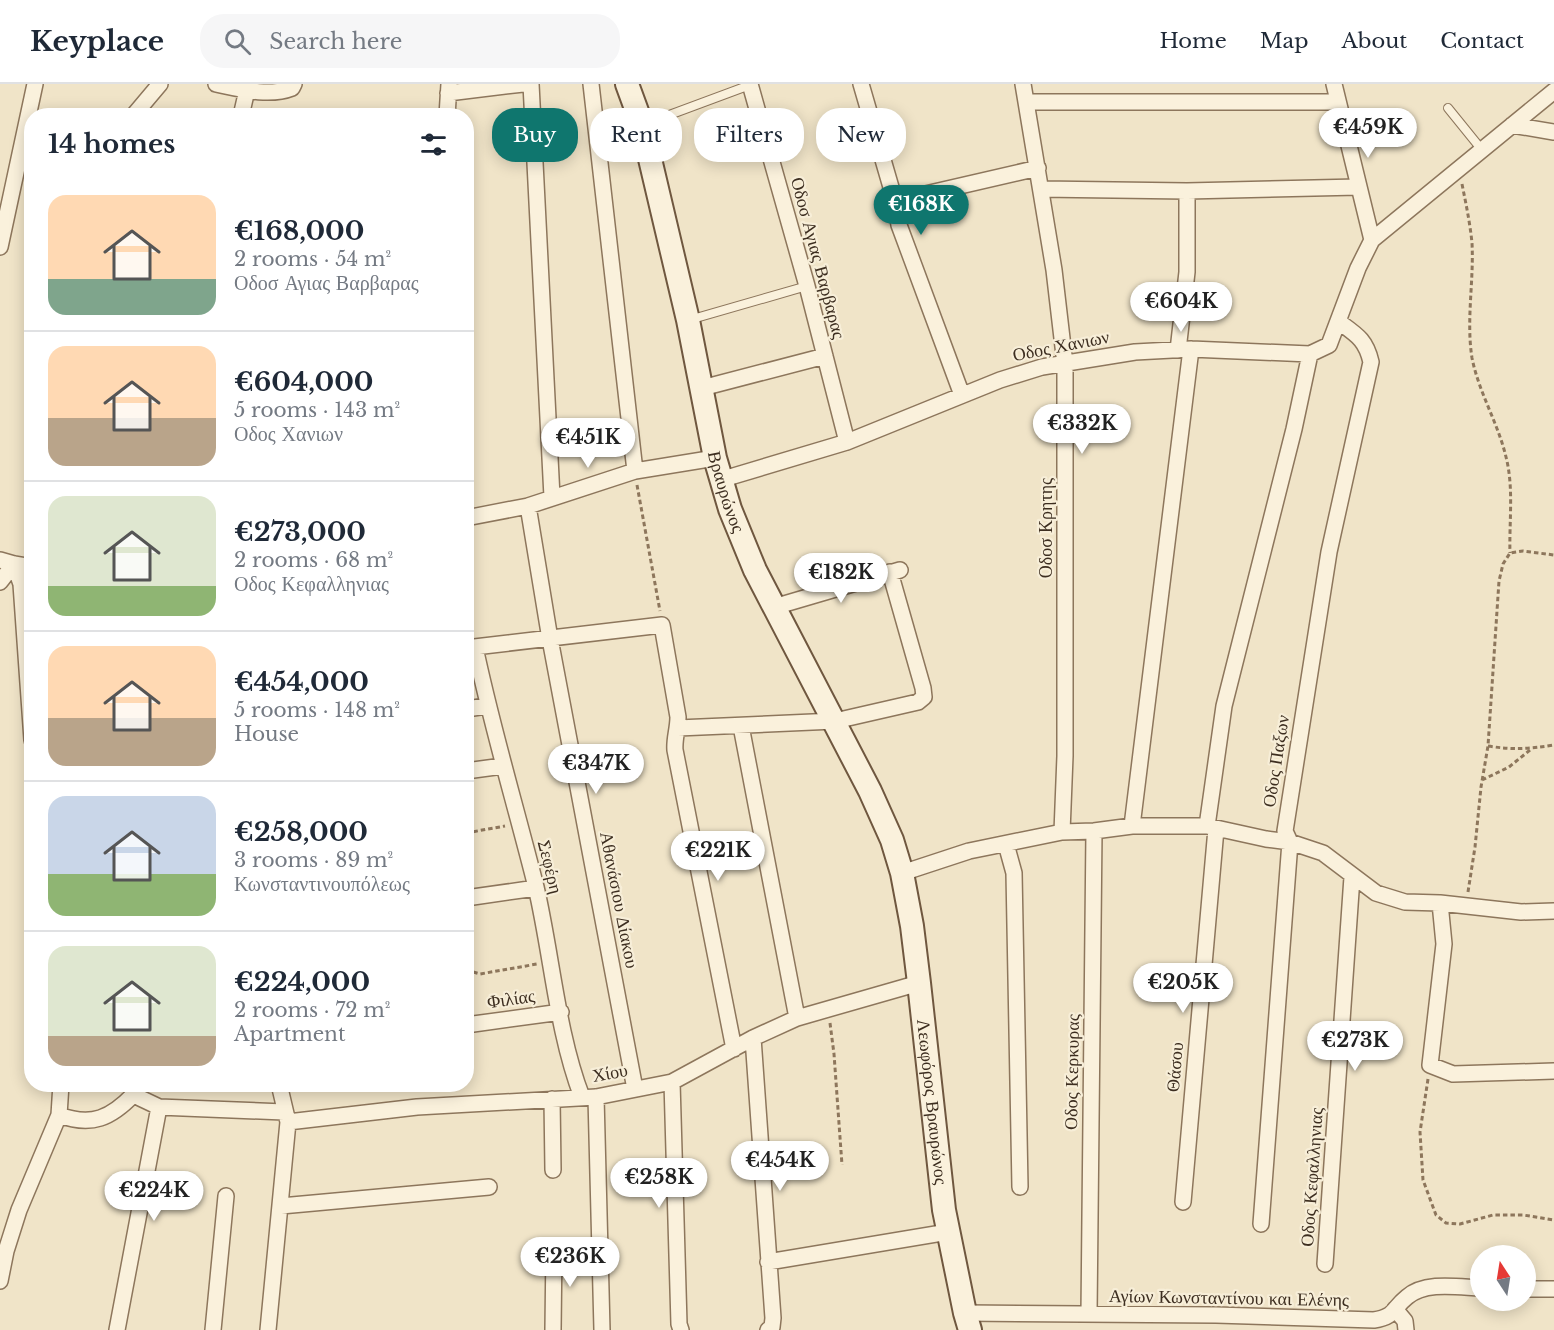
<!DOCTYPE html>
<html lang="en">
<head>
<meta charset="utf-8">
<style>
  body { margin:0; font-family:"Libre Baskerville",serif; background:#f6f6f7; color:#1f2937; height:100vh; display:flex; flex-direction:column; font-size:22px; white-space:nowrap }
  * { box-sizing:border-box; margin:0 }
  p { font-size:20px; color:#747a83 }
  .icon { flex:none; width:33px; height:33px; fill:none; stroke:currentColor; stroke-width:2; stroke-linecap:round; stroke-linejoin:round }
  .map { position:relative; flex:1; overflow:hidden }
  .sheet { position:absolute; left:24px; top:24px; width:450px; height:984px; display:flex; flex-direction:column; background:#fff; border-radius:24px; box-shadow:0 3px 15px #0003 }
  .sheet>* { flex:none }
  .top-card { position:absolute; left:492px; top:24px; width:570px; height:54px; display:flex; gap:12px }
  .needle { width:39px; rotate:348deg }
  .buttons { position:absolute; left:1470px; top:1161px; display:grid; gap:12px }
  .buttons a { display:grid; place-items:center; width:66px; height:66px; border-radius:50%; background:#fff; box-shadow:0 3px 15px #0003; font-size:30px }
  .price { position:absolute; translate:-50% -51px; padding:0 14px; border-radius:21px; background:#fff; color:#222; font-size:20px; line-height:39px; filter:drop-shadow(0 2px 3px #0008) }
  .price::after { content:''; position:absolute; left:50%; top:36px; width:18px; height:14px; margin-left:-9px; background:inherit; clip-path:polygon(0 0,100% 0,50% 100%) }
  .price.selected { background:#0f766e; color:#fff }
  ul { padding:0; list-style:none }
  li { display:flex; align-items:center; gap:18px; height:150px; padding:0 24px }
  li+li { border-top:2px solid #e0e1e3 }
  li span { display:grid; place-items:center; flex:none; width:168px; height:120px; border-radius:18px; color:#555 }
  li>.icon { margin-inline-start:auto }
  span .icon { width:72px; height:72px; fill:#fffc; stroke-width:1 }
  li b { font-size:26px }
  h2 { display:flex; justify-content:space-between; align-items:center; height:72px; padding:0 24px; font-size:26px }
  .tag { padding:0 21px; border-radius:24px; background:#fff; box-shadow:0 3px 15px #0003; font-size:21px; line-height:54px }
  .tag.selected { background:#0f766e; color:#fff }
  header { display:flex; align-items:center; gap:36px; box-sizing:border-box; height:84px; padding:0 30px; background:#fff; border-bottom:2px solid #e0e1e3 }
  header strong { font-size:28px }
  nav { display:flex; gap:33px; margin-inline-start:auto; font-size:21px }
  .search { width:420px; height:54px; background:#f6f6f7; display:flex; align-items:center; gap:15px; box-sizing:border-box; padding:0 21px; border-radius:24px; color:#747a83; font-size:22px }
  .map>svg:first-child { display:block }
</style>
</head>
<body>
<header>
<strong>Keyplace</strong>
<div class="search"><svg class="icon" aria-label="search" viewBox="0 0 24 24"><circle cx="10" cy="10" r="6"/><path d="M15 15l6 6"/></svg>Search here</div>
<nav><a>Home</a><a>Map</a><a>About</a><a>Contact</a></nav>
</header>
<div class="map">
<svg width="1554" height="1246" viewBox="0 0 1554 1246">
  <rect width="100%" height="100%" fill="#f0e4c8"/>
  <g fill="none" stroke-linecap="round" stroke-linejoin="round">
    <defs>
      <path id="lane" d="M 1448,24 L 1482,66
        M 645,40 L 750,1
        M 689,236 L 807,202"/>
      <path id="street" d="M 216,0 C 240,5 269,13 292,4 L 294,0
        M 531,0 L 552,413
        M 591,0 L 635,387
        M 750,0 L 807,202 L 847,358
        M 861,0 L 895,117 L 899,141 L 962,311
        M 1023,0 L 1054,186 L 1065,280 L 1065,672 L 1062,748
        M 1334,0 L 1372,156
        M 448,9 L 523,0
        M 1026,18 L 1338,18
        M 133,32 L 160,0
        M 241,32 L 247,6
        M 447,32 L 449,0
        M 1512,41 L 1554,48
        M 1041,105 L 1187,107 L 1358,103
        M 895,117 L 1038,84
        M 0,163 L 35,0
        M 1178,266 L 1187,188 L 1187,107
        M 702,304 L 825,272
        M 720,396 L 847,358 L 1000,296 L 1042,283 L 1135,268 L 1191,265 L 1310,270 L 1329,261 L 1358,184 L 1372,156 L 1554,7
        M 528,422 L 550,555 L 635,1005
        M 466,434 L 528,422 L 635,387 L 715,374
        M 0,476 L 14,480 L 32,483
        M 14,480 L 21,500 L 32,656
        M 0,498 L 14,480
        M 774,523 L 900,486
        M 475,563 C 492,644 516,723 536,803 C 552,872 557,948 582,1013
        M 466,564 L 662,541 L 678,633 C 678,645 674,655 675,666 L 734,965
        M 466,625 L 487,622
        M 741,642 L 797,934
        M 678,644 L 835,637 L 918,618 L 924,613 L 923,604 L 890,488
        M 466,687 L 503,682
        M 1132,742 L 1191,265
        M 1207,742 L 1224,622 L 1294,345 L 1310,270
        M 1006,760 L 1014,789 L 1020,1103
        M 902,789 L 969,767 L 1062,748 L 1094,747 L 1132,742 L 1207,742 L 1266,755 L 1290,758 L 1323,769 L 1376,809 L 1405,818 L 1440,819 L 1521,828 L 1554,827
        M 466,814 L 536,804
        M 1440,819 L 1444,860 L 1430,981 L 1453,990 L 1554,987
        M 466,941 L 561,928
        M 753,954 L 773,1234 L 772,1243 L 768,1246
        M 672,998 L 679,1240 L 681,1246
        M 127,1000 L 140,1014 L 159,1023 L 284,1028
        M 596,1013 L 602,1246
        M 552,1015 L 553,1086
        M 59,1031 C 92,1043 111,1034 134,1010
        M 288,1038 L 417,1023 L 596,1013 L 672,998 L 753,954 L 797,934 L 919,899
        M 1183,1118 L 1216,745
        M 281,1122 L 489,1103
        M 1261,1140 L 1290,758 L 1285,747 L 1329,468 L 1371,278 C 1366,256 1357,251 1339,238
        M 768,1178 L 948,1148
        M 1325,1180 L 1352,793
        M 0,1197 L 6,1167 L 19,1126 L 59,1031 L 61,1000
        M 1526,1205 L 1554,1205
        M 1395,1225 L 1405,1237 L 1406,1246
        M 965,1229 L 1216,1231 L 1374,1236 C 1395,1233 1392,1225 1407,1213 C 1425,1197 1458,1203 1480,1204
        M 1089,1230 L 1094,747
        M 117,1246 L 159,1023
        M 213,1246 L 226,1112
        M 268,1246 L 288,1038 L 279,1000
        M 553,1246 L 554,1162"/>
      <g id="secondary">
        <path id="s1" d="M 627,0 L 642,41 L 688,236 L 715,374 L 730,425 L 755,486 L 870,707 L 892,756 L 902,789 L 912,842 L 919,899 L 944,1126 L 965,1229 L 970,1246"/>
      </g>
    </defs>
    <use href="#lane" stroke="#8d765c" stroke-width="10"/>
    <use href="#street" stroke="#8d765c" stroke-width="18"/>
    <use href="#secondary" stroke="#6f573f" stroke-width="26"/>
    <path stroke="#8d765c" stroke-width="3" stroke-dasharray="4.5 3" stroke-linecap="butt" d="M 1462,100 C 1466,120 1470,139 1472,159 C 1474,197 1466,236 1472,274 C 1479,309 1498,339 1506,373 C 1514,404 1509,438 1510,469
      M 637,401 L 660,527
      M 1488,662 C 1513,666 1529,665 1554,661
      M 1482,696 L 1509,683 L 1530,666
      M 466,749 L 505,742
      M 1468,808 L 1475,763 L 1481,703 L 1488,662 L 1499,497 L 1503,480 L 1510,469 L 1523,467 L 1554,471
      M 466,886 L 480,890 L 537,880
      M 830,939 L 834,970 L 842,1081
      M 1428,995 L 1420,1048 L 1423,1096 L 1436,1131 L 1446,1139 L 1460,1140 L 1493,1131 L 1523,1131 L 1554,1136"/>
    <use href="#lane" stroke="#faf1dc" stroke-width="8"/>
    <use href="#street" stroke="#faf1dc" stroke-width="15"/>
    <use href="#secondary" stroke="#faf1dc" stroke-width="22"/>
  </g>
  <g text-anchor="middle" stroke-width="4.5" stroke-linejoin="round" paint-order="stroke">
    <g font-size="18" fill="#3d2e20" stroke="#f7eed8">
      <text transform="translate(818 174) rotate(75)" y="6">Οδοσ Αγιας Βαρβαρας</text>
      <text transform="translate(1061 262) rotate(-11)" y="6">Οδος Χανιων</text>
      <text dy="6" stroke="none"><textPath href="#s1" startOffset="420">Βραυρώνος</textPath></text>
      <text transform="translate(1046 444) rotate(-90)" y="6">Οδοσ Κρητης</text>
      <text transform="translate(1276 677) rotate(-81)" y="6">Οδος Παξων</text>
      <text transform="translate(550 783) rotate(76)" y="6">Σεφέρη</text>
      <text transform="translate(619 816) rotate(79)" y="6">Αθανάσιου Δίακου</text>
      <text transform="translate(511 915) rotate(-8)" y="6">Φιλίας</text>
      <text transform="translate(1175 983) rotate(-85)" y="6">Θάσου</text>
      <text transform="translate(1072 988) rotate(-89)" y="6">Οδος Κερκυρας</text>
      <text transform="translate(610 989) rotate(-10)" y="6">Χίου</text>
      <text dy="6" stroke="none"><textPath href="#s1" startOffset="1072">Λεωφόρος Βραυρώνος</textPath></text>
      <text transform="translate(1312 1093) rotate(-86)" y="6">Οδος Κεφαλληνιας</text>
      <text transform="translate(1229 1214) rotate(1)" y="6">Αγίων Κωνσταντίνου και Ελένης</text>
    </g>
  </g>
</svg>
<div class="buttons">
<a><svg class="needle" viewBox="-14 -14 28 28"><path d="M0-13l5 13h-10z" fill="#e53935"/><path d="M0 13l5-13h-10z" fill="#747a83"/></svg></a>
</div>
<b class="price" style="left:1368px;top:75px">€459K</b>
<b class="price selected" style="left:921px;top:152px">€168K</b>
<b class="price" style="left:1181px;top:249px">€604K</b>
<b class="price" style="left:1082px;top:371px">€332K</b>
<b class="price" style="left:588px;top:385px">€451K</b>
<b class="price" style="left:841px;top:520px">€182K</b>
<b class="price" style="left:596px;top:711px">€347K</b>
<b class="price" style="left:718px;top:798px">€221K</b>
<b class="price" style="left:1183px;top:930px">€205K</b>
<b class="price" style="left:1355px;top:988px">€273K</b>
<b class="price" style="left:780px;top:1108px">€454K</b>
<b class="price" style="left:659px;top:1125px">€258K</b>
<b class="price" style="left:154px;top:1138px">€224K</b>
<b class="price" style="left:570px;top:1204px">€236K</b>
<div class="top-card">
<a class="tag selected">Buy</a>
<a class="tag">Rent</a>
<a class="tag">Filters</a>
<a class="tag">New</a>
</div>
<section class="sheet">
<h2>14 homes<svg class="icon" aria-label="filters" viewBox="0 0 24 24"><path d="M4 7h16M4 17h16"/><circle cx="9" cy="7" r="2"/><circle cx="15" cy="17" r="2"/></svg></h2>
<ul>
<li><span style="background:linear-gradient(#ffd9b3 70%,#7fa58c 0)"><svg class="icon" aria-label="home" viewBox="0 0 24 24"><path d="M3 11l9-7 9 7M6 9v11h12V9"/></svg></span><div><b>€168,000</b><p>2 rooms · 54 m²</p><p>Οδοσ Αγιας Βαρβαρας</p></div></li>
<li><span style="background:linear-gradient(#ffd9b3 60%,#b9a48a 0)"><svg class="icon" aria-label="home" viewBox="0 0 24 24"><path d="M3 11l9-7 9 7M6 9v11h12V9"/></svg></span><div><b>€604,000</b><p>5 rooms · 143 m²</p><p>Οδος Χανιων</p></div></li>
<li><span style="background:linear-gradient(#dfe7d0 75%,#8fb573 0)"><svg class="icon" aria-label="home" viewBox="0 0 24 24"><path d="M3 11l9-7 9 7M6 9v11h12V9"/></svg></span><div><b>€273,000</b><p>2 rooms · 68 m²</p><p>Οδος Κεφαλληνιας</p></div></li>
<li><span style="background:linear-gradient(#ffd9b3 60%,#b9a48a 0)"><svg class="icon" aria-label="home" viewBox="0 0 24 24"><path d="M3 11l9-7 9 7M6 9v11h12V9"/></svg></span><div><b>€454,000</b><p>5 rooms · 148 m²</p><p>House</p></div></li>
<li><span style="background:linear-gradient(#c9d6e8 65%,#8fb573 0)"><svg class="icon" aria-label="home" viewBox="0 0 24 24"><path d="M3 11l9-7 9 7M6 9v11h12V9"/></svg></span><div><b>€258,000</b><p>3 rooms · 89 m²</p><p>Κωνσταντινουπόλεως</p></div></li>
<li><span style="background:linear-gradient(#dfe7d0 75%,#b9a48a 0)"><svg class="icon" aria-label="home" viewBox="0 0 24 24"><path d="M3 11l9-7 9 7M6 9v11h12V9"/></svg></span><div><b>€224,000</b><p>2 rooms · 72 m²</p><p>Apartment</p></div></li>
</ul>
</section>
</div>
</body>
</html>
